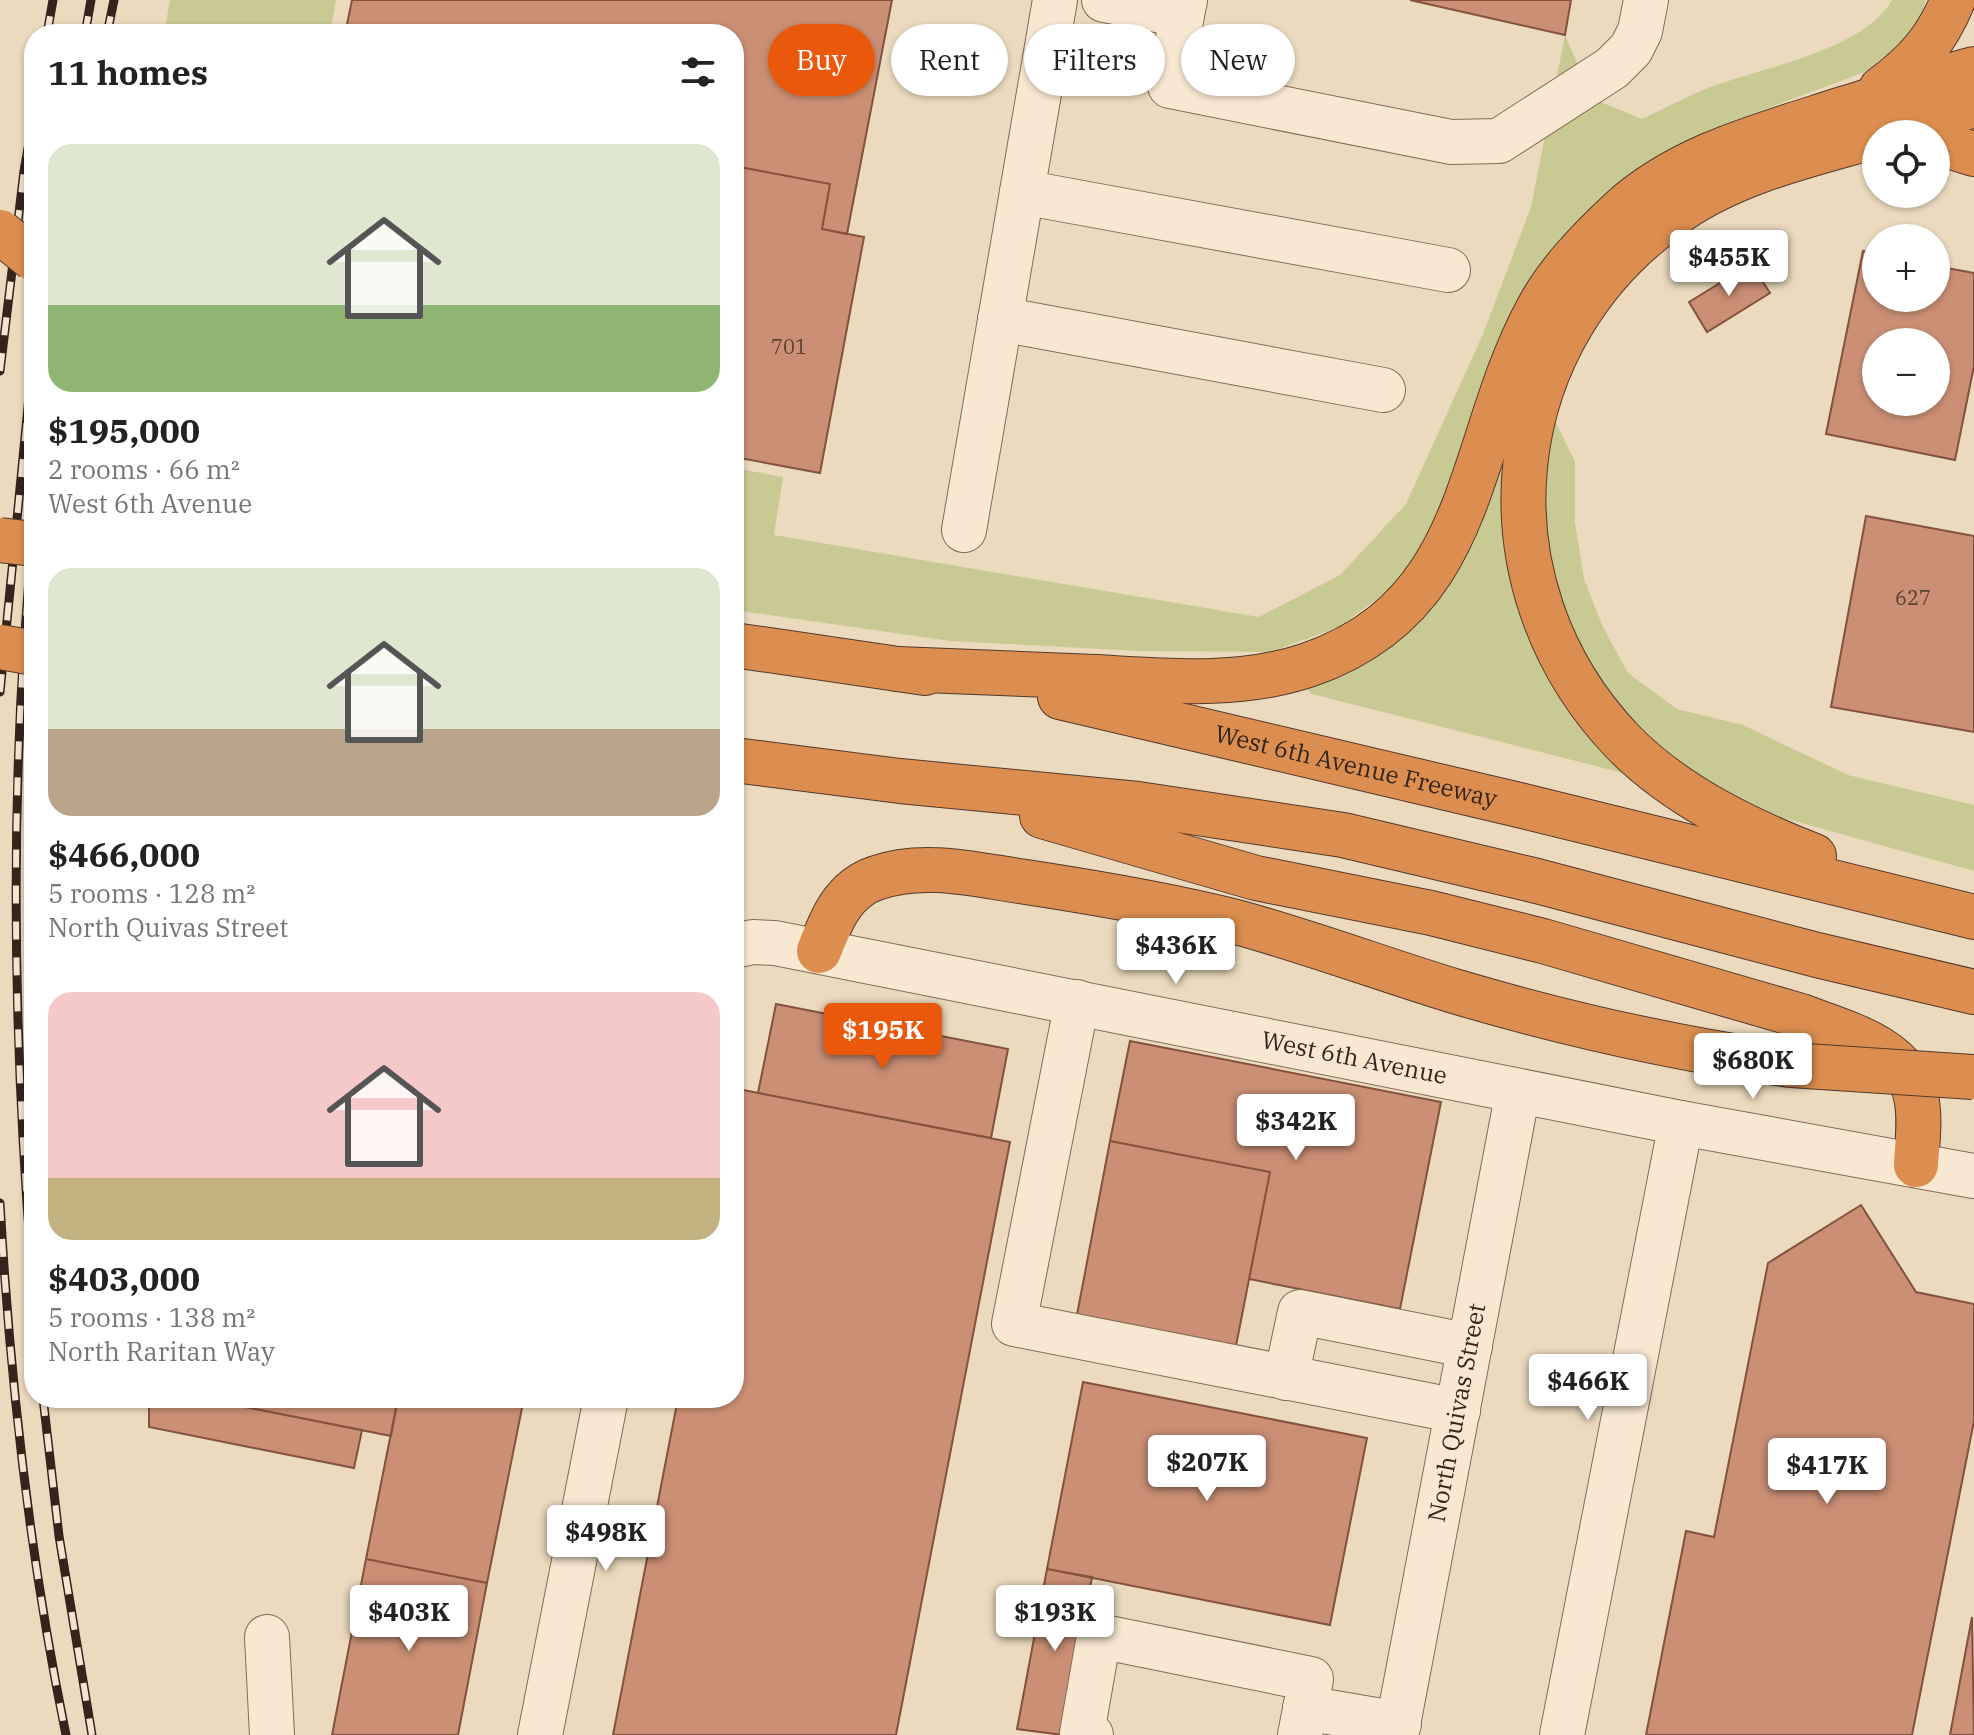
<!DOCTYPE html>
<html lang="en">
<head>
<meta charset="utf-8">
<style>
  body { margin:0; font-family:"IBM Plex Serif",serif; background:#f6f6f6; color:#222; height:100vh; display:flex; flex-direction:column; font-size:30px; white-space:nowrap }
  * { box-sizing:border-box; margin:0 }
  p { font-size:26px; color:#767676 }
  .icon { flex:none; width:44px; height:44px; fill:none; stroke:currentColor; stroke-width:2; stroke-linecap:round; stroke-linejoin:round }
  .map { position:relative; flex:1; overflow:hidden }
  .sheet { position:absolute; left:24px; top:24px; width:720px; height:1384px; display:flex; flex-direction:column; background:#fff; border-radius:32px; box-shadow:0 2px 6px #0004 }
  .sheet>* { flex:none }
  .guide { position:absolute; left:768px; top:24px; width:760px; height:72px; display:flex; gap:16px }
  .controls { position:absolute; left:1862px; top:120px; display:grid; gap:16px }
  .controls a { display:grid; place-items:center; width:88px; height:88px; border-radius:50%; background:#fff; box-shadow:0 2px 6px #0004; font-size:40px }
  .price { position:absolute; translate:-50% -68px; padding:0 18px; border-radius:8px; background:#fff; color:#222; font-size:26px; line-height:52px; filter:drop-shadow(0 2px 4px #0008) }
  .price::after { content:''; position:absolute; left:50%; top:48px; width:24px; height:18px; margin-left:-12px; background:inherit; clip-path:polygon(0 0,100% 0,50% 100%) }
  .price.selected { background:#ea580c; color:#fff }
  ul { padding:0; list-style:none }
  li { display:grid; align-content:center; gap:16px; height:424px; padding:0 24px }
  li span { display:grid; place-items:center; height:248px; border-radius:24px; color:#555 }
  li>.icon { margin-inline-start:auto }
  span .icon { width:144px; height:144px; fill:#fffc; stroke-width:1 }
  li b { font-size:34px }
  h2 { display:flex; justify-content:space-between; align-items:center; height:96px; padding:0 24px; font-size:34px }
  .chip { padding:0 28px; border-radius:36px; background:#fff; box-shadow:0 2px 6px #0004; font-size:28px; line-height:72px }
  .chip.selected { background:#ea580c; color:#fff }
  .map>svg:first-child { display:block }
</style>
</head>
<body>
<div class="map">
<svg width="1974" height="1735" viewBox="0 0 1974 1735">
  <rect width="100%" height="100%" fill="#ecdabe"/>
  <path fill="#c9ca93" d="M 170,0 L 336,0 L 330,34 L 164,34 Z
    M 1892,0 L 1926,0 L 1915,33 L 1865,72 L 1725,124 L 1643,168 L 1400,582 L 1339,627 L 1271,652 L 1139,651 L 950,641 L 734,610 L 734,468 L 783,477 L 774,535 L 1259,617 L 1340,575 L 1406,504 L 1483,334 L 1531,207 L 1565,35 L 1593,99 L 1642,119 C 1667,107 1691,94 1716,85 C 1766,67 1865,49 1892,0 Z
    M 1551,412 L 1575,462 L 1575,522 L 1584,579 L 1602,625 L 1628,673 L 1677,709 L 1743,725 L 1848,775 L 1974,805 L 1974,871 L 1773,815 L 1702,782 L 1646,745 L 1565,635 L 1538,517 Z
    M 1507,449 L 1504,487 L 1631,775 L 1312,694 L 1303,685 L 1370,659 Z"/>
  <path fill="#ca8f75" stroke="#83523e" stroke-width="2" fill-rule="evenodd" d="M 352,0 L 892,0 L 847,234 L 822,229 L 830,184 L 734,166 L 734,34 L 345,34 Z
    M 1410,0 L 1571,0 L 1565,35 Z
    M 734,166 L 830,184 L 822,229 L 864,237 L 820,473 L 734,457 Z
    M 1863,251 L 1876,254 L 1876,298 L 1936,298 L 1936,266 L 1974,273 L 1974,366 L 1955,460 L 1826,434 ZM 1876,342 L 1936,342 L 1936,402 L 1876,402 Z
    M 1751,264 L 1770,293 L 1707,332 L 1689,302 Z
    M 1866,516 L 1974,536 L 1974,732 L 1831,707 Z
    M 776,1004 L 1008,1049 L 991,1138 L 758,1093 Z
    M 1130,1041 L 1441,1102 L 1400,1309 L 1249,1279 L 1270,1172 L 1110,1141 Z
    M 738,1089 L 1010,1142 L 896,1735 L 613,1735 L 678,1398 L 734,1398 L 734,1109 Z
    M 1110,1141 L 1270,1172 L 1235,1351 L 1076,1320 Z
    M 1861,1205 L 1916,1292 L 1974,1304 L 1974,1421 L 1912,1735 L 1646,1735 L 1686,1531 L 1714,1537 L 1768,1263 Z
    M 1083,1382 L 1367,1438 L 1330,1625 L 1047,1569 Z
    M 149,1398 L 200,1398 L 362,1430 L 354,1468 L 149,1427 Z
    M 200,1398 L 398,1398 L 391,1436 Z
    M 398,1398 L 524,1398 L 487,1583 L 366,1559 Z
    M 366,1559 L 487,1583 L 458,1735 L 332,1735 Z
    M 1047,1569 L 1092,1577 L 1063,1735 L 1017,1729 Z
    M 1972,1617 L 1974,1735 L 1950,1735 Z"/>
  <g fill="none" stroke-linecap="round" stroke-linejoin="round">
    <defs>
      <g id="minor">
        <path d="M 1104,0 L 1182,15 L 1185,0"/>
        <path d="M 1182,15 L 1170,86 L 1451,142 L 1499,141 L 1612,68 L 1631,49 L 1640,31 L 1646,0"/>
        <path d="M 1022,192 L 1448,270"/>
        <path d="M 1000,319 L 1383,390"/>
        <path d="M 964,530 L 1055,0"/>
        <path id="s1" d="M 734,946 L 753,942 L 775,943 L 1681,1123 L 1974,1176"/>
        <path d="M 1077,1002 L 1014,1324 L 1458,1411"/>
        <path d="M 1286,1378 L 1300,1312 L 1470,1346"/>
        <path d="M 267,1637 L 272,1735"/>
        <path d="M 1305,1708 L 1399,1724"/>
        <path d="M 540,1735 L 606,1398"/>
        <path d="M 1091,1735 L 1082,1733 L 1099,1636 L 1311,1679 L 1300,1735"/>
        <path id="s2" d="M 1396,1735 L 1518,1091"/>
        <path d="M 1562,1735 L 1681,1123"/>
      </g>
      <g id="highway">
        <path d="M 1881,89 C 1916,63 1936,41 1953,0"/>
        <path d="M 1882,134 L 1974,105"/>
        <path d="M 1936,142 L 1974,154"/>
        <path d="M 734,645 L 925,673"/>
        <path d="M 898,669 C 965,672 1031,674 1097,677 C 1167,681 1240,688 1308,665 C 1480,606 1465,444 1537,311 C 1556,274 1589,240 1620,211 C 1681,155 1766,134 1843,109 C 1886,96 1930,80 1974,69"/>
        <path id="s3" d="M 1060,697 L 1519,805 L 1974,917"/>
        <path d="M 734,760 L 900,781 L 1138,804 L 1343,835 L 1537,881 L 1817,955 L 1974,992"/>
        <path d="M 1042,816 L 1256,878 L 1431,913 L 1543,941 L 1801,1016 C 1842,1032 1907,1047 1916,1097 C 1921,1119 1917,1143 1916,1165"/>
        <path d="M 1814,856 C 1745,829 1675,795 1623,742 C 1470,582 1497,335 1679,211 C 1737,171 1810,155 1876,136"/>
        <path d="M 819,951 C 831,920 843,889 876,878 C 924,861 977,875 1026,882 C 1098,893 1170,905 1240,923 C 1312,943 1382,969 1454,991 C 1565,1024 1677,1049 1791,1065"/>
      </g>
    </defs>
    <use href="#minor" stroke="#846a58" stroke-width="46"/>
    <use href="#highway" stroke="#52392c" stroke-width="46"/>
    <use href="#minor" stroke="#f8e8d1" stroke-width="44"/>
    <use href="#highway" stroke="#db8e4f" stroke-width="44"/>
    <defs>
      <path id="rail" d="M 47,34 L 53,0
        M 85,34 L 91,0
        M 107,34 L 114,0
        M 0,371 L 24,171 L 34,114
        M 34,526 C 8,782 12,1038 34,1294
        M 0,692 L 34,346
        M 0,1203 C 10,1381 30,1560 66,1735
        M 43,1398 L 59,1536 L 92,1735"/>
    </defs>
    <use href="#rail" stroke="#34251c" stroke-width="9"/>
    <use href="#rail" stroke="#f4e5ce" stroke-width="6" stroke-dasharray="18" stroke-linecap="butt"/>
    <defs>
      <path id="highway-bridge" d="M 0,232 L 34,259
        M 0,540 L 34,544
        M 0,647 L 34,653
        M 1791,1065 L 1973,1077"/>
    </defs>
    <use href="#highway-bridge" stroke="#52392c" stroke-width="46" stroke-linecap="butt"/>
    <use href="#highway-bridge" stroke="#db8e4f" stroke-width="44"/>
  </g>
  <g text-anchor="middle" stroke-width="8" stroke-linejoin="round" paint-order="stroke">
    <g font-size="20" fill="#5a4032">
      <text x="789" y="354">701</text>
      <text x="1913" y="605">627</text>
    </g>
    <g font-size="24" fill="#34251c" stroke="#f4e5ce">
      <text dy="8" stroke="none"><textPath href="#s3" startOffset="304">West 6th Avenue Freeway</textPath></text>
      <text dy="8" stroke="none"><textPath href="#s1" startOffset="632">West 6th Avenue</textPath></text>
      <text dy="8" stroke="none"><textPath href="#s2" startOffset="328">North Quivas Street</textPath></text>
    </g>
  </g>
</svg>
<div class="controls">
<a><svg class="icon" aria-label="locate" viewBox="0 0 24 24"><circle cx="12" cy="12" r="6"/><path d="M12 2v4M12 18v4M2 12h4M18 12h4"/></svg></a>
<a>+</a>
<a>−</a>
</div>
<b class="price" style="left:1729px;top:298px">$455K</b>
<b class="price" style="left:1176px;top:986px">$436K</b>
<b class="price selected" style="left:883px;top:1071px">$195K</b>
<b class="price" style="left:1753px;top:1101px">$680K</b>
<b class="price" style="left:1296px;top:1162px">$342K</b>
<b class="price" style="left:1588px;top:1422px">$466K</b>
<b class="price" style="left:1207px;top:1503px">$207K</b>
<b class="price" style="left:1827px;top:1506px">$417K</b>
<b class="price" style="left:606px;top:1573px">$498K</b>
<b class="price" style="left:409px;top:1653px">$403K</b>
<b class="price" style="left:1055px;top:1653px">$193K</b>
<div class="guide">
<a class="chip selected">Buy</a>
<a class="chip">Rent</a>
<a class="chip">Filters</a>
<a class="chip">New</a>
</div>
<section class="sheet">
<h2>11 homes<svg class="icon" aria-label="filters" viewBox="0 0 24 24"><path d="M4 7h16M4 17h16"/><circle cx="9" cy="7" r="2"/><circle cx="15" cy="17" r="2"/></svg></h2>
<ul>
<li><span style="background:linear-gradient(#dfe7d0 65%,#8fb573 0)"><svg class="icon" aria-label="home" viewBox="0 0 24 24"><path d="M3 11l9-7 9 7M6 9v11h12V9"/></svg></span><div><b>$195,000</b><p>2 rooms · 66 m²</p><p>West 6th Avenue</p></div></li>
<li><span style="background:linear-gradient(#dfe7d0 65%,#b9a48a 0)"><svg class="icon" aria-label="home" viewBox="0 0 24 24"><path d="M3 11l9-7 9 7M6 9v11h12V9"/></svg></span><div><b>$466,000</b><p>5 rooms · 128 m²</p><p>North Quivas Street</p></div></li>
<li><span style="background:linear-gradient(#f6c9c9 75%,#c2b280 0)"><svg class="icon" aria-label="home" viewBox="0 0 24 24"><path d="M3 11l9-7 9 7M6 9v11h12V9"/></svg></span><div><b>$403,000</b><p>5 rooms · 138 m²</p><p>North Raritan Way</p></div></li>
</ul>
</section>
</div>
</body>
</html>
